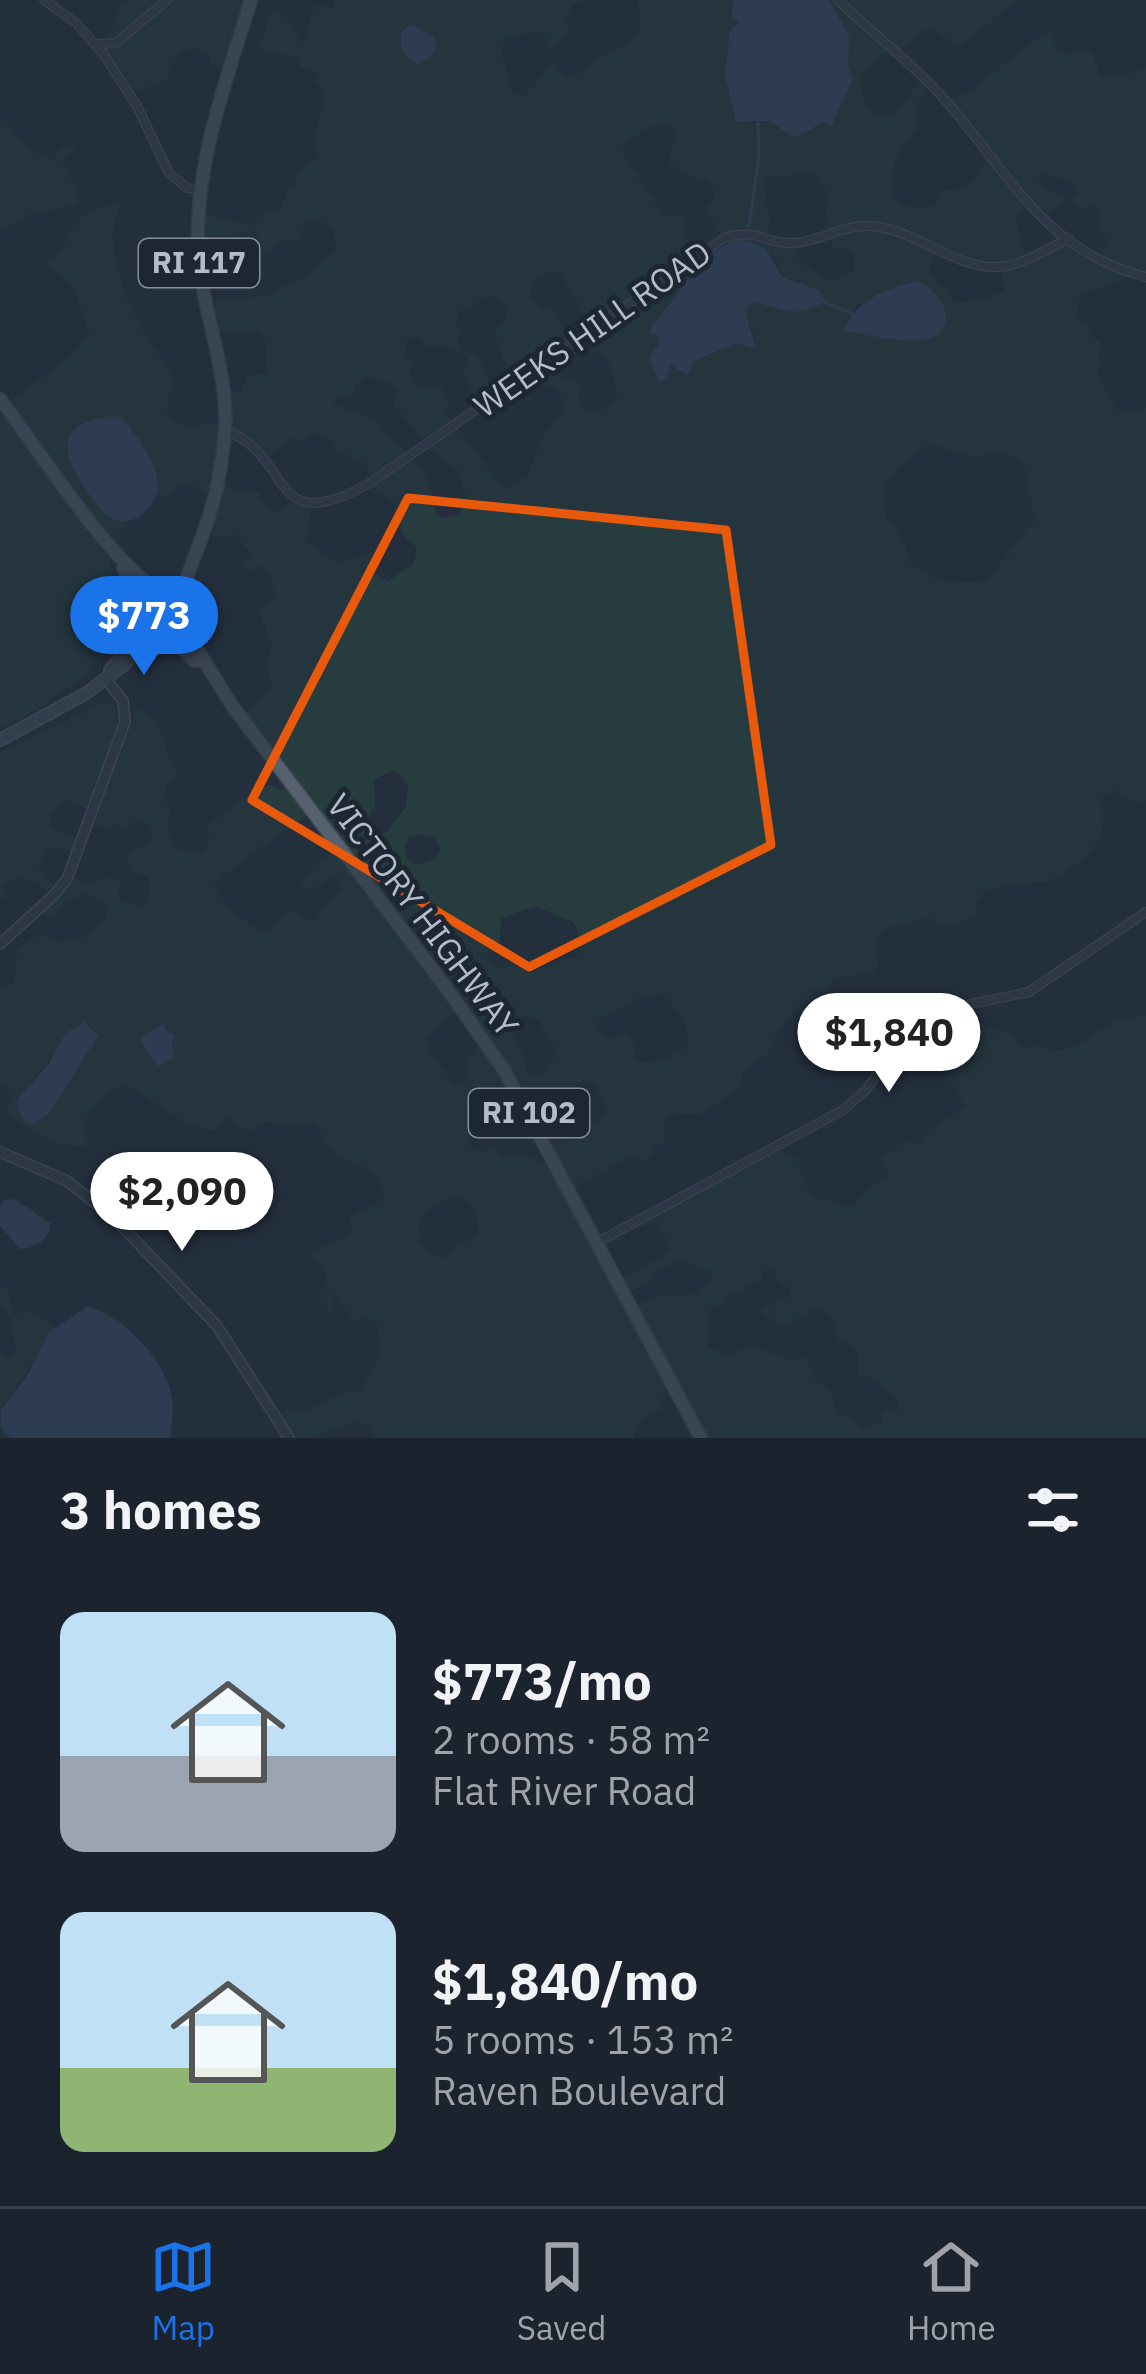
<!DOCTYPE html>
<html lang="en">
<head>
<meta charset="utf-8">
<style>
  body { margin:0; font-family:"IBM Plex Sans",sans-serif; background:#242b36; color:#f1f3f6; height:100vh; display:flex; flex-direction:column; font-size:45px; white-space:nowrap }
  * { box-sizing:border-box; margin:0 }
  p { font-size:39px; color:#a0a4aa }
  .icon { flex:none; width:66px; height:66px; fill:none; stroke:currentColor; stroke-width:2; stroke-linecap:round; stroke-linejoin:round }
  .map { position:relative; height:1438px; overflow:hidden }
  .panel { display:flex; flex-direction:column; background:#1b232e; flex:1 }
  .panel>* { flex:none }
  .price { position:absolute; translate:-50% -102px; padding:0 27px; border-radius:42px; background:#fff; color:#222; font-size:39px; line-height:78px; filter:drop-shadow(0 3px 6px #0008) }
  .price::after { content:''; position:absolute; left:50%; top:72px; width:36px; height:27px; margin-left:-18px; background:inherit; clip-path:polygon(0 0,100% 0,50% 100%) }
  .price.on { background:#1a73e8; color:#fff }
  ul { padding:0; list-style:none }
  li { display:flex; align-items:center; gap:36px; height:300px; padding:0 60px }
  li span { display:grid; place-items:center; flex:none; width:336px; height:240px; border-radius:24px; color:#555 }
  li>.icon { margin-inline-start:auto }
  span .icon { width:144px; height:144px; fill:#fffc; stroke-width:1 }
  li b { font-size:51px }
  h2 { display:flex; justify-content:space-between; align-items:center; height:144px; padding:0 60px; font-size:51px }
  .tab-bar { display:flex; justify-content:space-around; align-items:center; height:168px; border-top:3px solid #39404a; background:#1b232e; font-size:33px; color:#a0a4aa }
  .tab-bar a { display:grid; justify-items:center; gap:6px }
  .tab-bar .on { color:#1a73e8 }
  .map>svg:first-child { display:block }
</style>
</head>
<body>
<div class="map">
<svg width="1146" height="1438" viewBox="0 0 1146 1438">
  <rect width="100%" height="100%" fill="#242f3e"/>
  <path fill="#263c3f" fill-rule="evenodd" d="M 134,0 L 251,0 L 230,68 L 212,65 L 209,57 L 195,48 L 183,51 L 169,70 L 170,76 L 159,85 L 129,92 L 98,45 L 107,43 L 121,5 Z
    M 335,0 L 589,0 L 574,4 L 566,18 L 568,32 L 552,51 L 545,37 L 535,30 L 507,39 L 501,49 L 513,93 L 524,98 L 554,60 L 557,69 L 568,77 C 584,74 588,65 601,57 C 629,42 648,41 637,0 L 733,0 L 731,6 L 739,23 L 730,30 L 725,74 L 747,124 L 770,121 L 799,136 L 823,122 L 832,126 C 842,113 841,104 844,88 C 851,49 848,34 829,0 L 1018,0 L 958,47 L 933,29 L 919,32 L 900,51 L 889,47 L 859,77 L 866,108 L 881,117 L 894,114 L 922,81 L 929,83 L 916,107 L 916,131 C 888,157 873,218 933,206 L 942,190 C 971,193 977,179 987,155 L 948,102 L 970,91 L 1049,29 L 1056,47 L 1067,54 L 1092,51 L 1100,76 L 1109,79 L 1146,68 L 1146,276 L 1131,272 C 1111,290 1099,284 1080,295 L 1076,318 L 1087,323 L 1092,337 L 1100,341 L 1098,376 L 1117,409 L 1135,413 L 1146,407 L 1146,799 L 1143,802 L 1122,798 L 1113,790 L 1102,797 C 1105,826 1102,847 1078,863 C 1070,868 1062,875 1054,879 C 1027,889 994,875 976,902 L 977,918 L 939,925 L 928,918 L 884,929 L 874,948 L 878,966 L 873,973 L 835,977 L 824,993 L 815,989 L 778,1029 L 770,1050 L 742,1075 L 739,1089 L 700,1115 L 675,1113 L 665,1119 L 663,1143 L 652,1148 L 653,1155 L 643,1161 L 636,1154 L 572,1188 L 620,1281 L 671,1251 L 658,1222 L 638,1228 L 640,1222 L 778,1149 L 800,1160 L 799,1172 L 814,1199 L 827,1199 L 852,1208 L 868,1189 L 890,1173 L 881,1159 L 905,1141 L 918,1146 L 928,1131 L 964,1107 C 956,1081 935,1071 929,1042 L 950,1024 L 975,1021 L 1012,1036 L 1023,1050 L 1038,1046 L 1052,1050 L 1073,1048 L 1118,1019 L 1146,1016 L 1146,1438 L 702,1438 L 674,1386 L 663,1394 L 662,1411 C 644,1413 639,1423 633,1438 L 375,1438 L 370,1428 L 357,1421 L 314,1438 L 289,1438 L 279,1415 L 288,1409 L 308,1411 L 337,1395 L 360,1390 L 382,1352 L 378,1325 L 367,1317 L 352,1320 L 335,1293 L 332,1297 L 333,1313 L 317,1297 L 328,1280 L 323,1265 L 310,1254 C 324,1243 338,1244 352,1232 L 349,1220 C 360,1208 374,1207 386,1196 C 372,1157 348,1168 328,1145 C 320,1136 323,1130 312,1122 L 290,1126 L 267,1121 L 251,1131 L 240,1128 L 227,1116 L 215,1131 C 178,1126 156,1102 126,1084 L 109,1090 L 86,1119 L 87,1147 C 60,1148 28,1132 8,1113 L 10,1095 L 6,1086 L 0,1086 L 0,988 L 13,983 L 18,958 L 14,952 L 39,934 C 64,950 91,938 107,915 L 105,903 L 85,893 C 70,897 62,912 47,918 L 43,908 L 54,897 C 36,881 24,870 3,886 L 5,898 L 0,900 L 0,752 L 104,703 L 114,707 L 119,722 L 89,809 L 66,799 L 49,818 L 53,829 L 82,840 L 77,855 L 59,847 L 49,848 L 39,865 L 44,878 L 60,887 L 69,875 L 92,886 L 104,877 L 122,883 L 118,893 L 121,900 L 138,907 L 146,904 L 151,891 L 147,877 L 133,871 L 128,859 L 133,850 L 147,846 L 152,834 L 149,826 L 137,820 L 126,827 L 113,823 L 107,829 L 94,823 L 136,710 C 166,713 161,753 178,772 L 166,786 L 163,798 L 171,809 L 166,826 L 175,848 L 201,854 L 209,847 L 208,826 C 224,812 253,786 273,785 L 280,791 L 292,784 L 242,717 C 292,675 260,690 272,646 L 259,610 L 275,596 L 271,577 L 259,565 L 249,572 L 243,565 L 252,555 L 234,534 L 224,537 L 207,533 L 215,495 C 202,493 191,482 178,483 L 168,496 L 156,494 L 156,469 L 123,418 C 101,418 84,418 68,435 L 67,447 L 115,520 L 127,522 C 114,539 104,563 116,583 C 122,592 126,597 125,609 C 123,661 42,708 0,729 L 0,399 L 5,404 C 34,383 67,364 89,335 L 74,287 L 45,262 L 61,252 C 74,217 85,212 120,203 C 118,211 114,221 113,230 C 110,261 132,314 148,339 C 160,359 172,363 175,388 L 167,397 C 168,404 166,413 170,419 C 178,430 211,424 224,423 L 226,393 L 241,391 L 247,376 L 267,372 L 267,343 L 259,332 L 229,334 L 212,328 L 206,303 L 276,294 L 282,286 L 304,278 L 336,250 L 333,230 L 318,220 L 305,223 L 299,240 L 282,240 L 270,254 L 254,255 L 259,244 L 257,231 C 240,229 221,247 198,246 L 200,212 L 249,226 L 269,209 L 280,210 L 289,187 L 296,184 L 296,173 L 318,157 L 317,130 L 325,91 L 314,80 L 322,74 L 299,68 L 301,59 L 264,50 L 261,44 L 272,9 L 288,19 L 304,45 L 315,4 L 334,8 ZM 663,122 L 676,129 L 669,163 L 691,177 L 709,179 L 715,198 L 705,209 L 726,243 L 749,241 L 775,256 L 782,277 L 815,306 C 793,319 777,307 756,302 L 748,306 L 746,315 L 757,347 L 737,342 L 667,369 L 649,357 L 660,342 L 655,319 L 670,305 L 702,260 L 687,238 L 682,215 L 664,215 L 624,155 L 623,148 L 640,132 ZM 812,173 L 819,176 L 829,198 L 825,217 L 833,249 L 849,248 L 855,255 L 854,270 C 830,282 830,287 809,268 C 799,259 797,257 793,243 L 766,236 L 772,216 L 762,204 L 766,197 L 763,178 ZM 1046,173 L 1070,181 L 1078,195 L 1070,199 L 1087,211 L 1088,203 L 1101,209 L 1099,226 L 1107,240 L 1102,255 L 1067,239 L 1027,256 L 1019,240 L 1016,216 L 1026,206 L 1043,218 L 1067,197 L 1042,189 L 1038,176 ZM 936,247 L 971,261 L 1001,266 L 1004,290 L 992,297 L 954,303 L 947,288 L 942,289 L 929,274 ZM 554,270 L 560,273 L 593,328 L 586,335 L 593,347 L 592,353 L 602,353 L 608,359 L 617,394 C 608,407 602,413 586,412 L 578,403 L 580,389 L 576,382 L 562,377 L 554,356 L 573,340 L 552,307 L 541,311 L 529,294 L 533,282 ZM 920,281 L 934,292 L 945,309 L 911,341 L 852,332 L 847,322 L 855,306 ZM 493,294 L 508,310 L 504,322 L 494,331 L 507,370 L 515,380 L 531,371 L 539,383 L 556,389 L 566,406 L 544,435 L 527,476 L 505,489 L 445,412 L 450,404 L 440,385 L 425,388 L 411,382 L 409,370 L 413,363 L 404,356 L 407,340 L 418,336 L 428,348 L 442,345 L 466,355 L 469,365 L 462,374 L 479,405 L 495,394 L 477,353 L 467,353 L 457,344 L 462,331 L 456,324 L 458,313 ZM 367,376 C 381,383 390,377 398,395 L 393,404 L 436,455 L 460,473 L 466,497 L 460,515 L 443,518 L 436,515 L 433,495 L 424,473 L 391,437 L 375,419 L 333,404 L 338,395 L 353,396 L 356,384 ZM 230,431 L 264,461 L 291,438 L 303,442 L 312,433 C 324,432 333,439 337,450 L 368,465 C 368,498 378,485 394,504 C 402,513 398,523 403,534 C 406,539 413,543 417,548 L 414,564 L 388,581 L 373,572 L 371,552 L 340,563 C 331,559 312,547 305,539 L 312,504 L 296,498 L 275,513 L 260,498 L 259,491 L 243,492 L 220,484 ZM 931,444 L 975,458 L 991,452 L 1012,455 L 1026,469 L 1034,520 L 988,581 L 946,582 L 912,567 C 908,554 904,540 897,529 C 893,524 887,520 885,513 C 873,483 908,456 931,444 ZM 394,770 L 408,785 L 406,807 L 387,832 L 371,838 L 363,825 L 375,806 L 374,780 ZM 313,811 L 340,847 L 317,862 L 300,885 L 312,892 L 333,875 L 339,880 L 341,889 L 321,910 L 316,921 L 304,919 L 295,908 L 264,932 C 244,923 220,903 214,882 ZM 423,834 L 435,837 L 440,849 L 437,858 L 417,865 L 407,858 L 404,847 L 409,836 ZM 536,906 L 574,923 L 583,944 L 577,956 L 529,973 L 517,965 L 499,969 L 489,963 L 486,955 L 500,941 L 501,918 ZM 658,993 C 675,1004 691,1024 688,1045 L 664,1060 L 642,1062 L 633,1056 L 635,1046 L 626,1032 L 607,1039 L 598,1030 L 598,1021 L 645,995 ZM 459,1006 L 483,1040 L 469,1058 L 470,1079 L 455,1085 L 429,1050 L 427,1040 ZM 527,1016 L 538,1020 L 557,1052 L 547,1072 L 537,1079 L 526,1074 L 524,1055 L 510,1030 L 515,1020 ZM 73,1029 L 97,1036 L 49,1114 L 41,1117 L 24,1090 ZM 507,1076 L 541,1127 L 572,1105 L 570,1090 L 583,1080 L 594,1083 L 608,1110 L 603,1118 L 548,1146 L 553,1157 L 540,1163 L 521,1153 L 500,1158 L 493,1145 L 482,1152 L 472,1148 L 468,1140 L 470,1132 L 482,1124 L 481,1116 L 500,1100 L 495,1082 ZM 457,1197 C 476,1202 482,1219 477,1236 L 458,1244 L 445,1258 L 429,1254 L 419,1241 C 416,1213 432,1203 457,1197 ZM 680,1260 L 709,1271 L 712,1279 C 691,1304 679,1292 653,1297 C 652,1297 635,1306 634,1307 L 626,1294 L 650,1283 L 653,1273 ZM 768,1268 L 776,1268 L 777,1280 L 790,1289 L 790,1295 L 761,1309 L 766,1318 L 788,1326 L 814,1309 L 826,1312 L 836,1325 L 837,1343 L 846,1341 L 858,1351 L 859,1378 L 867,1376 C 880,1385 900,1393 899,1411 L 883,1411 L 883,1422 L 862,1431 L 851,1419 L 838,1415 L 832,1400 L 834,1394 L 813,1377 L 806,1358 L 790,1360 L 750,1345 L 727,1356 L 708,1346 L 706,1320 L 712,1308 L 723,1304 L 724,1295 L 741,1293 L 755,1281 L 764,1282 L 761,1276 Z
    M 0,115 L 30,149 L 52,161 L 60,148 L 74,144 L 77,148 L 65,156 L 63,164 L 76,189 L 77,205 L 32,213 L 0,232 Z
    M 0,1287 L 8,1290 L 13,1314 L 32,1310 L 55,1328 L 3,1408 L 1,1419 L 10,1438 L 0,1438 L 0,1354 L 7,1359 L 16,1349 L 11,1317 L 0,1307 Z"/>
  <path fill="#394c67" d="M 733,0 L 829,0 L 849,36 L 848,66 L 853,79 L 832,126 L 823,122 L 799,136 L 790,135 L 770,121 L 736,122 L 725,74 L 730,30 L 739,23 L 732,15 Z
    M 411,24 L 433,37 L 437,46 L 431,57 L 418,64 C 403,58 398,46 402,31 Z
    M 738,240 C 771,243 768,255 782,277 L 818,290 L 826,301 C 793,319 788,311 755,302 L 748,306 L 746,315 L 756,349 L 737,343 L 693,361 L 688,376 L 671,365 L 665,380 L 659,382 L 649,357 L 660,342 L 657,335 L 649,332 C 655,319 665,311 673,300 C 692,274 705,250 738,240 Z
    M 920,281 C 932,290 947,302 946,319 C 943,358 867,333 843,331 C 858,299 885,288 920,281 Z
    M 113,416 L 123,418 C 142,446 180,486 140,516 C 132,522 122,523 113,519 C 100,512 90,496 82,484 C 58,444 61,422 113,416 Z
    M 84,1022 L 98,1036 L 49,1114 L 31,1125 C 20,1120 18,1112 17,1100 L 50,1062 L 65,1034 Z
    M 165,1022 L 165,1030 L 175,1035 L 172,1044 L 175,1057 L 158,1066 L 141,1042 L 143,1037 Z
    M 14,1199 L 50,1223 C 52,1239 34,1248 20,1249 L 0,1226 L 0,1206 L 4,1200 Z
    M 88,1306 C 124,1317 166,1360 172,1398 C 174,1411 171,1425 170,1438 L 11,1438 L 1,1428 L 1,1410 L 27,1376 L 48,1333 Z"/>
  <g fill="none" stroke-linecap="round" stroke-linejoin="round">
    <path stroke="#394c67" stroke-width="3" d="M 749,226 L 759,157 L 758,123
      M 824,302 L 853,314"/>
    <defs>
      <path id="minor" d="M 44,0 L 76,23 L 102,52 L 137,106 L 169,173 L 187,188 L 201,190
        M 838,0 C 869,30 904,57 934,88 C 1003,160 1037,250 1146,277
        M 96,44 L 116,43 L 167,0
        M 225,430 C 296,457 266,541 370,483 L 724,238 C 754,229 760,240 787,243 C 814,245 840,225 868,226 C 915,227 953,270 1000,267 C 1022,266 1049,247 1069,239
        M 598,1242 L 843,1110 L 866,1090 L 914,1023 L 931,1012 L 1029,992 L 1146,912"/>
      <path id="tertiary" d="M 0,944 L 54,895 L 67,879 L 125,722 L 123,701 L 105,678
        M 0,1152 L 67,1181 L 114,1218 L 217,1326 L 289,1438"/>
      <path id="secondary" d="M 110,670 L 133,642 L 143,617
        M 0,740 L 85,694 L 124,665 L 146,635 L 157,629"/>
      <path id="primary" d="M 251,0 C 226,81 191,174 199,260 C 204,318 229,373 225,432 C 222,466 216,499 204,531 C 194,561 180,587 177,617 L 233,707 L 445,986 L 504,1070 L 701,1438
        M 0,399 C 39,450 109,562 160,592
        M 123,568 L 138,591 L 146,623 L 162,629 L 177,617
        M 162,629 L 195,661"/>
    </defs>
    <use href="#minor" stroke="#565f6c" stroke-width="10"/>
    <use href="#tertiary" stroke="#565f6c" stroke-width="12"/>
    <use href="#secondary" stroke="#565f6c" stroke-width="14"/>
    <use href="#primary" stroke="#414a57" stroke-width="15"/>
    <use href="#minor" stroke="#38414e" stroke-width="8"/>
    <use href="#tertiary" stroke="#38414e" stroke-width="9"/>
    <use href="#secondary" stroke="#465061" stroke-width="10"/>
    <use href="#primary" stroke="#56606e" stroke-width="12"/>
  </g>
  <path d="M0 0H1146V1438H0ZM 408,498 L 726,530 L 771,845 L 529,967 L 252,800 Z" fill="#242f3e" fill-opacity=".55" fill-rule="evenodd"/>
  <path fill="none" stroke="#e8590c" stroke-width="9" stroke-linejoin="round" d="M 408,498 L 726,530 L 771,845 L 529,967 L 252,800 Z"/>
  <g text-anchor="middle" stroke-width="10" stroke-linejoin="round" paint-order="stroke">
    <g fill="#1d2633" stroke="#878f9c" stroke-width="3">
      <rect x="139" y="239" width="120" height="48" rx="9"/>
      <rect x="469" y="1089" width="120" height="48" rx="9"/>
    </g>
    <g font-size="30" font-weight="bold" fill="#b4bcc9">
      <text x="199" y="273">RI 117</text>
      <text x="529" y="1123">RI 102</text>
    </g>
    <g font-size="33" fill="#b4bcc9" stroke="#1d2633">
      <text transform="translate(592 329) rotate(-35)" y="12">WEEKS HILL ROAD</text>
      <text transform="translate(423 915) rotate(53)" y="12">VICTORY HIGHWAY</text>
    </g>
  </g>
</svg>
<b class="price on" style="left:144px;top:678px">$773</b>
<b class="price" style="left:889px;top:1095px">$1,840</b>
<b class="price" style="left:182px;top:1254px">$2,090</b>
</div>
<section class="panel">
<h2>3 homes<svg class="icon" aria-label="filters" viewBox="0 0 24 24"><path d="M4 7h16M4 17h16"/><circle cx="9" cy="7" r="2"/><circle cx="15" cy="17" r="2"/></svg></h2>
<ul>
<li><span style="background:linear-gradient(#bfe0f5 60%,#9aa5b1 0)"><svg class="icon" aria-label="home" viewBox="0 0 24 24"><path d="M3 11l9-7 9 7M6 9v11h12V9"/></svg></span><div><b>$773/mo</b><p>2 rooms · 58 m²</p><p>Flat River Road</p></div></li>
<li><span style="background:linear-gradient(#bfe0f5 65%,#8fb573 0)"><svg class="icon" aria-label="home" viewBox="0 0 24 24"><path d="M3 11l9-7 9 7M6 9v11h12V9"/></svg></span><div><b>$1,840/mo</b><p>5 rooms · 153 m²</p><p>Raven Boulevard</p></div></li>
</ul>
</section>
<nav class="tab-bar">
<a class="on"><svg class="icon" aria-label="map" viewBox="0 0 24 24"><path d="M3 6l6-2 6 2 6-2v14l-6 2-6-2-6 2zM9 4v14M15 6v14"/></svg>Map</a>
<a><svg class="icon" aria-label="saved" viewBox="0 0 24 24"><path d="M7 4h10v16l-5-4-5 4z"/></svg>Saved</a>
<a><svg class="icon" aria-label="home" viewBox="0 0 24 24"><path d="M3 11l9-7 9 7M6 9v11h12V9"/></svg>Home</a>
</nav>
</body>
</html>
